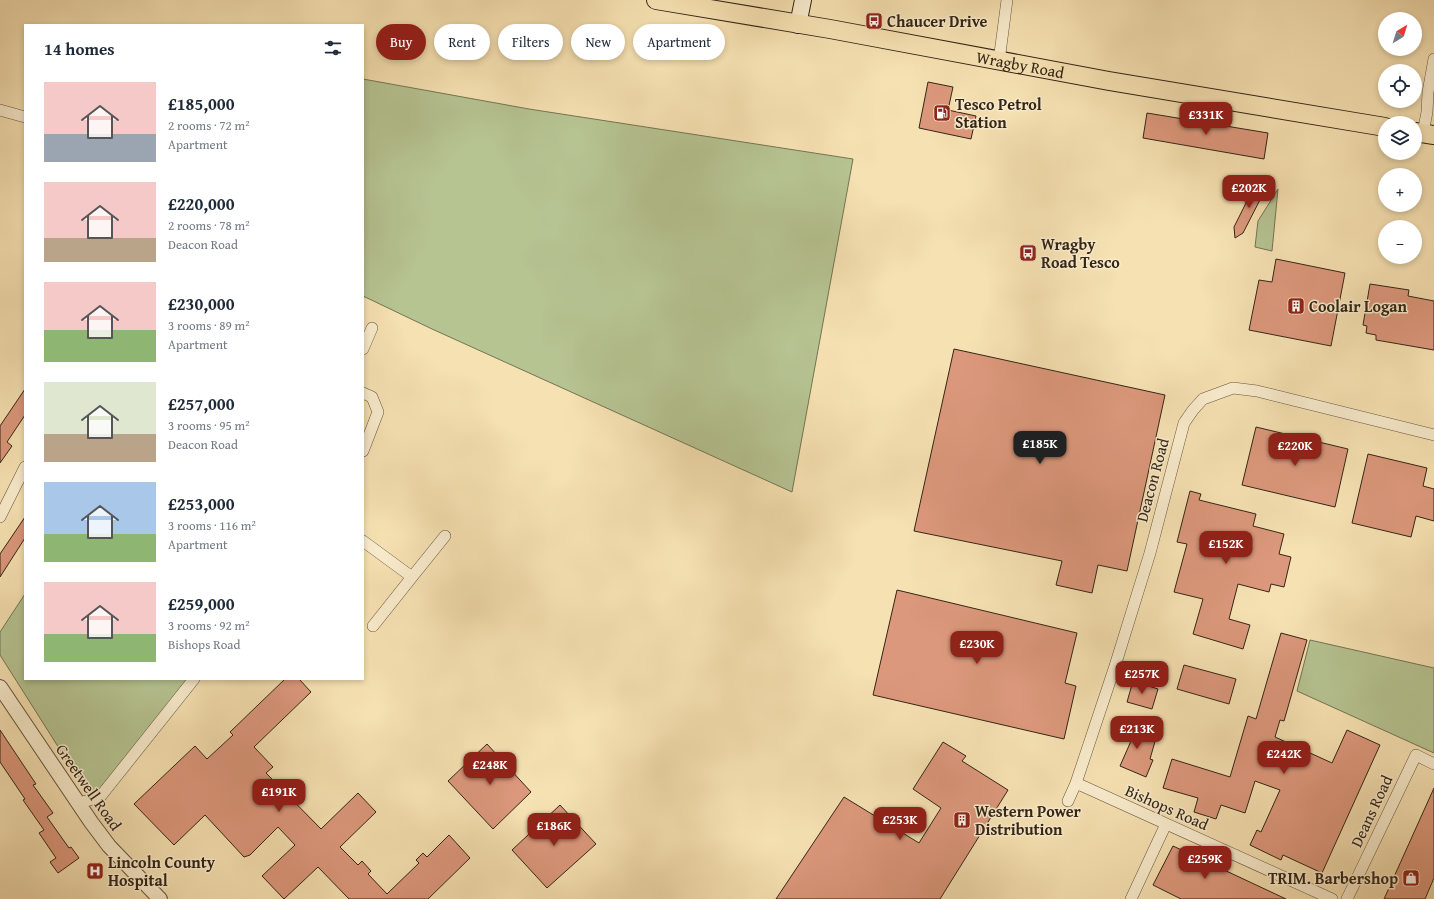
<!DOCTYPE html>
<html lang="en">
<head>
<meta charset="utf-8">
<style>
  body { margin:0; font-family:"Gentium Book Plus",serif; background:#f2f2f3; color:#1f2937; height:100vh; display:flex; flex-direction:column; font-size:15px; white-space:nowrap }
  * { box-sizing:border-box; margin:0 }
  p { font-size:13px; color:#747a83 }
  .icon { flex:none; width:22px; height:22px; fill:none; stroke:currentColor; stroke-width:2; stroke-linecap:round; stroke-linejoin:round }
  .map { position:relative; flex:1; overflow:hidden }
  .drawer { position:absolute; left:24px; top:24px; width:340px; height:656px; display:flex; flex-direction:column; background:#fff; border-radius:0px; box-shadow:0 2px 6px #0003 }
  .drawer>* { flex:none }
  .banner { position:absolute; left:376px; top:24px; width:380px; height:36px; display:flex; gap:8px }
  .needle { width:26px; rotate:38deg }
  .tools { position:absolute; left:1378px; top:12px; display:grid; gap:8px }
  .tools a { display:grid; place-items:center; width:44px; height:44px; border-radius:50%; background:#fff; box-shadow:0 2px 6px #0003; font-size:20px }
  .price { position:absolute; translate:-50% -34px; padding:0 9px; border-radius:8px; background:#8f2418; color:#fff; font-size:13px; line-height:26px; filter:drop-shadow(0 1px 2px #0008) }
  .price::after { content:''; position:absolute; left:50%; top:24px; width:12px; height:9px; margin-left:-6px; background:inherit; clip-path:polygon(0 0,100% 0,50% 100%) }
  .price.active { background:#222; color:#fff }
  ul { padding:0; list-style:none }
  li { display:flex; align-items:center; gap:12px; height:100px; padding:0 20px }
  li span { display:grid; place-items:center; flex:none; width:112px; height:80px; border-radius:0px; color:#555 }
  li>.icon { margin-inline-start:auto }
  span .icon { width:48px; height:48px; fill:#fffc; stroke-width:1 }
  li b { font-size:17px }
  h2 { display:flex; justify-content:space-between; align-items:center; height:48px; padding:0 20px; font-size:17px }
  .pill { padding:0 14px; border-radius:18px; background:#fff; box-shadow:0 2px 6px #0003; font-size:14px; line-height:36px }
  .pill.active { background:#8f2418; color:#fff }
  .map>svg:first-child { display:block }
</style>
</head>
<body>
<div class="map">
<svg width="1434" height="899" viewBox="0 0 1434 899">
  <rect width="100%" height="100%" fill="#f6e1b2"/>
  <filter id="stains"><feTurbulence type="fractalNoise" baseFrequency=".005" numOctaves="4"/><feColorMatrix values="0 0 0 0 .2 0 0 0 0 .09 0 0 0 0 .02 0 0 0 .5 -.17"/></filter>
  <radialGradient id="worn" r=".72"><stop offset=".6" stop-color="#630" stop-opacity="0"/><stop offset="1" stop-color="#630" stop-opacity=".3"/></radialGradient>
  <path fill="#b6c492" stroke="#747454" d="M 363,79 L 529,109 L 853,159 L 792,492 L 432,329 L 363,296 Z
    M 1278,189 L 1272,251 L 1255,247 L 1258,221 Z
    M 25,594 L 25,679 L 187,679 L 100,797 L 83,786 L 0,655 L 0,632 Z
    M 1310,640 L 1434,668 L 1434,753 L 1297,691 Z"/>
  <path fill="#dc987c" stroke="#332516" d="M 928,82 L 953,87 L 948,110 L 976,116 L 971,139 L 919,128 Z
    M 1147,113 L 1268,133 L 1264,159 L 1143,138 Z
    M 1265,179 L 1264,192 L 1243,233 L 1235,238 L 1234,227 L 1254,187 Z
    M 1276,259 L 1345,273 L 1331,346 L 1249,330 L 1259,280 L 1272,282 Z
    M 1370,284 L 1409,290 L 1408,296 L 1434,301 L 1434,350 L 1376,340 L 1376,335 L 1366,333 L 1367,326 L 1363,325 Z
    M 954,349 L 1165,395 L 1127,571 L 1098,565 L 1092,593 L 1056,585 L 1062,561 L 914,531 Z
    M 25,389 L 25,415 L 7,442 L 12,446 L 0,463 L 0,426 Z
    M 1256,427 L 1348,449 L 1335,507 L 1242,485 Z
    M 1368,454 L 1427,468 L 1423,486 L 1434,489 L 1434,521 L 1416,516 L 1411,537 L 1352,523 Z
    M 1190,491 L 1201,494 L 1199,500 L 1256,514 L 1253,526 L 1284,534 L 1279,554 L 1291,557 L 1284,587 L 1271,584 L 1269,592 L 1238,584 L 1229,619 L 1250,625 L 1243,649 L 1193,634 L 1203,599 L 1174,592 L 1187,544 L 1177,542 Z
    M 25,517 L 25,538 L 0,577 L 0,554 Z
    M 897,590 L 1077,633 L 1065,683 L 1076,686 L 1064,739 L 873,695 Z
    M 1281,633 L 1307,640 L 1284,721 L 1280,720 L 1275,737 L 1332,763 L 1347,730 L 1380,745 L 1322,873 L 1283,855 L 1281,860 L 1250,845 L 1257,830 L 1261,832 L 1280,790 L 1255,781 L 1245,813 L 1221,805 L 1216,819 L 1194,812 L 1198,798 L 1163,788 L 1172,759 L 1230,777 L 1248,716 L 1256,719 Z
    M 1184,665 L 1236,679 L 1229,704 L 1177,689 Z
    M 285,679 L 299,679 L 311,692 L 254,747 L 273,767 L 266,773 L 321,829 L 358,793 L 376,812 L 340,847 L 358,865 L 362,861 L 371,871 L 368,874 L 387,894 L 419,863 L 416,860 L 423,853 L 427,857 L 449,835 L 470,858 L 428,899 L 349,899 L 318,867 L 284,899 L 262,876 L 295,845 L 278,827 L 250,855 L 244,857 L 205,815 L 174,845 L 134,804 L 195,746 L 207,759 L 233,735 L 230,732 Z
    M 1133,681 L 1158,689 L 1152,709 L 1127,702 Z
    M 1121,724 L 1146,732 L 1145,735 L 1156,738 L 1150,759 L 1153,760 L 1146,777 L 1120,766 L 1131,741 L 1117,736 Z
    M 0,730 L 36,784 L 33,785 L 53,813 L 47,817 L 69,848 L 71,847 L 79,858 L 58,873 L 50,862 L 56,858 L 39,833 L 44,830 L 23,800 L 25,799 L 0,762 Z
    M 943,742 L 966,756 L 962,761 L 1008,790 L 940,899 L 776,899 L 844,797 L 919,843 L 941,808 L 913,789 Z
    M 487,744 L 531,792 L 493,829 L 448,781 Z
    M 1434,788 L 1434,878 L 1425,899 L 1384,899 Z
    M 560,805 L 596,844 L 547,888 L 512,850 Z
    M 1173,846 L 1286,899 L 1181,899 L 1153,885 Z"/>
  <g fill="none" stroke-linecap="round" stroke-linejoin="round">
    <defs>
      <path id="minor" d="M 999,61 L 1007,0
        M 0,110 L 25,117
        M 1423,133 L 1427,112 L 1428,92 L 1434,59
        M 363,349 L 372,328
        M 363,393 L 372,397 L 378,412 L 363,451
        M 0,517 L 25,467
        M 363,541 L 412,577 L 445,536
        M 373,626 L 412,577
        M 1076,783 L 1332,899
        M 1068,801 L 1076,783 L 1115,666 L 1150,553 L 1184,423 L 1193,410 L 1203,399 L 1233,388 L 1257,391 L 1434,435
        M 79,803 L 100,797 L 194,679
        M 1131,899 L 1166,824
        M 1347,899 L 1416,755 L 1434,764"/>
      <path id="tertiary" d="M 0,687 L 91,822 L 109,846 L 160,899"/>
      <path id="secondary" d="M 798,25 L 803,0"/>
      <g id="primary">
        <path id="s1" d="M 656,0 L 830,29 L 1109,81 L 1385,127"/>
        <path d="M 1415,132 L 1434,135"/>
      </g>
    </defs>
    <use href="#minor" stroke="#64543d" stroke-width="12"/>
    <use href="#tertiary" stroke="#64543d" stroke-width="16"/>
    <use href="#secondary" stroke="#332516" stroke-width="18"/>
    <use href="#primary" stroke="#332516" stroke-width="20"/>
    <use href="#minor" stroke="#f9eccd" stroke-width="11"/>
    <use href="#tertiary" stroke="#f9eccd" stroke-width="14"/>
    <use href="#secondary" stroke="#f9eccd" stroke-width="16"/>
    <use href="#primary" stroke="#f6e1b2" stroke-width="18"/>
  </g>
  <defs>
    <symbol id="bus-square" viewBox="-11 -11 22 22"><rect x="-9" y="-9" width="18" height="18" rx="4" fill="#8f2418" stroke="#f9eccd"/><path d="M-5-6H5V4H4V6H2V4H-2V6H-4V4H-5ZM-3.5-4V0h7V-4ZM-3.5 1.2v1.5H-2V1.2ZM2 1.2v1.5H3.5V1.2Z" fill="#fff"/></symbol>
    <symbol id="fuel-square" viewBox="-11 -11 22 22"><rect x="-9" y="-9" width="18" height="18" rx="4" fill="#8f2418" stroke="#f9eccd"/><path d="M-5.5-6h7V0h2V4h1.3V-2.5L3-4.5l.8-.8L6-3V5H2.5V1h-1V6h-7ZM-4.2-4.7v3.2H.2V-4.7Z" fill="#fff"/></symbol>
    <symbol id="building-square" viewBox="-11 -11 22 22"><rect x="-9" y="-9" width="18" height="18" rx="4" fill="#8f2418" stroke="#f9eccd"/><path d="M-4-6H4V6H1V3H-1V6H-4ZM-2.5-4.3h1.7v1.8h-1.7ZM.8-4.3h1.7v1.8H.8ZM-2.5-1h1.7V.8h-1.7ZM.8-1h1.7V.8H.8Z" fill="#fff"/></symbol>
    <symbol id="hospital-square" viewBox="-11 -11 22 22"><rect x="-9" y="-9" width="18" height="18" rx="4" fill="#8f2418" stroke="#f9eccd"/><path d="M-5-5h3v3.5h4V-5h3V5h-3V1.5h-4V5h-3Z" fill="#fff"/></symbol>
    <symbol id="shop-square" viewBox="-11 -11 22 22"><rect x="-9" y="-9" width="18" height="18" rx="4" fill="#8f2418" stroke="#f9eccd"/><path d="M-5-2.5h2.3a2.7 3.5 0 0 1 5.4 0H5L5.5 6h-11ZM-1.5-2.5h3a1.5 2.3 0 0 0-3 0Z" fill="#fff"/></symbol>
  </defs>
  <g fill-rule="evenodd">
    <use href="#bus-square" x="864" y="11" width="20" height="20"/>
    <use href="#fuel-square" x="932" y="103" width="20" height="20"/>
    <use href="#bus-square" x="1018" y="243" width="20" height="20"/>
    <use href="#building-square" x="1286" y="296" width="20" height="20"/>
    <use href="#building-square" x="952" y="810" width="20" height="20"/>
    <use href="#hospital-square" x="85" y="861" width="20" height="20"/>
    <use href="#shop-square" x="1401" y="868" width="20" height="20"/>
  </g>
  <g text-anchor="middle" stroke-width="3" stroke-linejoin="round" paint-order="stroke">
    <g font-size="16" font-weight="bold" fill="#332516" stroke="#f9eccd" text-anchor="start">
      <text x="887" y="27">Chaucer Drive</text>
      <text x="955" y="110">Tesco Petrol<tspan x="955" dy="18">Station</tspan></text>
      <text x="1041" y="250">Wragby<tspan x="1041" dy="18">Road Tesco</tspan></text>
      <text x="1309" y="312">Coolair Logan</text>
      <text x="975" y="817">Western Power<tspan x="975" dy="18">Distribution</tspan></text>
      <text x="108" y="868">Lincoln County<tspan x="108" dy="18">Hospital</tspan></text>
      <text x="1398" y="884" text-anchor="end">TRIM. Barbershop</text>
    </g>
    <g font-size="16" fill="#332516" stroke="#f9eccd">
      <text dy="6" stroke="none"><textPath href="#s1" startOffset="370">Wragby Road</textPath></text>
      <text transform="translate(1152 480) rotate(-75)" y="6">Deacon Road</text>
      <text transform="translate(89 787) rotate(55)" y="6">Greetwell Road</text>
      <text transform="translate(1167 807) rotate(24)" y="6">Bishops Road</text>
      <text transform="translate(1371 811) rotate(-65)" y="6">Deans Road</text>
    </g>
  </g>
  <rect width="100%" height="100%" filter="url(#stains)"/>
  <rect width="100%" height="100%" fill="url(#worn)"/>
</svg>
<div class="tools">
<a><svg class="needle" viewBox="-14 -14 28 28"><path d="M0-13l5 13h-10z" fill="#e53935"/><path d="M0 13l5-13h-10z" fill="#747a83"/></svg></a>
<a><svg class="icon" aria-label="locate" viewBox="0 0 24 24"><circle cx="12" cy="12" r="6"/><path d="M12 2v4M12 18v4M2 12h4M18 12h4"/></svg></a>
<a><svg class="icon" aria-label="layers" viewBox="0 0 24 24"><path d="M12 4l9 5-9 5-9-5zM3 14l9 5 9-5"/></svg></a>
<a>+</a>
<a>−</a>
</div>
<b class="price" style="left:1206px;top:136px">£331K</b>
<b class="price" style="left:1249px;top:209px">£202K</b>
<b class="price active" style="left:1040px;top:465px">£185K</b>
<b class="price" style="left:1295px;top:467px">£220K</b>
<b class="price" style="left:1226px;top:565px">£152K</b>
<b class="price" style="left:977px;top:665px">£230K</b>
<b class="price" style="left:1142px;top:695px">£257K</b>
<b class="price" style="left:1137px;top:750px">£213K</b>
<b class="price" style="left:1284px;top:775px">£242K</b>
<b class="price" style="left:490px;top:786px">£248K</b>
<b class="price" style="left:279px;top:813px">£191K</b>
<b class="price" style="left:900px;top:841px">£253K</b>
<b class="price" style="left:554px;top:847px">£186K</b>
<b class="price" style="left:1205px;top:880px">£259K</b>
<div class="banner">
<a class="pill active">Buy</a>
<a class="pill">Rent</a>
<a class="pill">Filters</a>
<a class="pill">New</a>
<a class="pill">Apartment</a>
</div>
<section class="drawer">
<h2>14 homes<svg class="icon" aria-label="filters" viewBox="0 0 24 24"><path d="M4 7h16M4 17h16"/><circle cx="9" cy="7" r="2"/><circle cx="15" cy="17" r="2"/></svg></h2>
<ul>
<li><span style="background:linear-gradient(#f6c9c9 65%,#9aa5b1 0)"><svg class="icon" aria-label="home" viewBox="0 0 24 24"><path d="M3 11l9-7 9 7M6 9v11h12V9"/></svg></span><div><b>£185,000</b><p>2 rooms · 72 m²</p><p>Apartment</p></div></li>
<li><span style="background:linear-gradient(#f6c9c9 70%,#b9a48a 0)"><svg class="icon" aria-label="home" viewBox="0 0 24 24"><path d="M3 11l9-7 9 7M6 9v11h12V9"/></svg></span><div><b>£220,000</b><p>2 rooms · 78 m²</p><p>Deacon Road</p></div></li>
<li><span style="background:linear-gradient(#f6c9c9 60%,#8fb573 0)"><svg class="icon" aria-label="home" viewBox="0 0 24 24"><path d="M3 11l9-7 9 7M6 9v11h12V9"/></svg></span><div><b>£230,000</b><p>3 rooms · 89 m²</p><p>Apartment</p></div></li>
<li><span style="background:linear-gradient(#dfe7d0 65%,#b9a48a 0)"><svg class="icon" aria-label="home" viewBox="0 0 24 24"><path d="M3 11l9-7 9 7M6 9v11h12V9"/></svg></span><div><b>£257,000</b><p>3 rooms · 95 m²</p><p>Deacon Road</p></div></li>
<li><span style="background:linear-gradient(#a9c7e8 65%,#8fb573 0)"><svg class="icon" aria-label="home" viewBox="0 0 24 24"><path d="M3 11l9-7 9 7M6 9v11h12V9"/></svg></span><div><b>£253,000</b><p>3 rooms · 116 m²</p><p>Apartment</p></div></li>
<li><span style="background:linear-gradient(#f6c9c9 65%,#8fb573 0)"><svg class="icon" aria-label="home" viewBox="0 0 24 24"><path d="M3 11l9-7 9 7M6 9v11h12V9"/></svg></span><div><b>£259,000</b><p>3 rooms · 92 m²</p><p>Bishops Road</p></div></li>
</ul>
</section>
</div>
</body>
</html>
